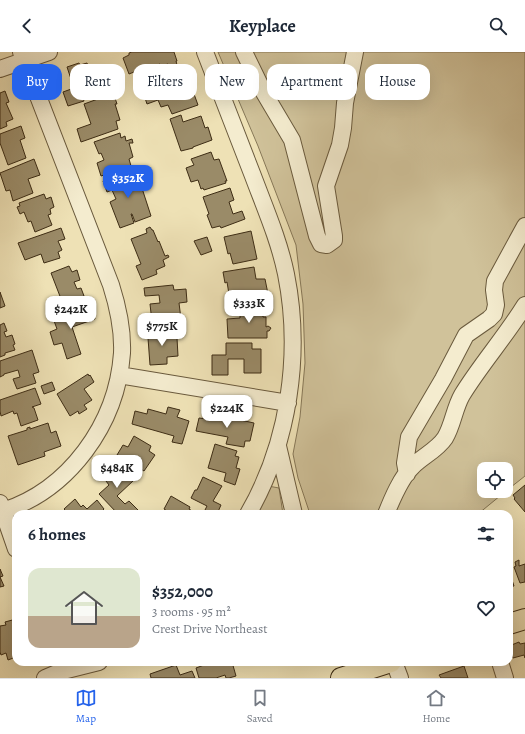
<!DOCTYPE html>
<html lang="en">
<head>
<meta charset="utf-8">
<style>
  body { margin:0; font-family:Alegreya,serif; background:#f2f2f3; color:#1f2937; height:100vh; display:flex; flex-direction:column; font-size:15px; white-space:nowrap }
  * { box-sizing:border-box; margin:0 }
  p { font-size:13px; color:#747a83 }
  .icon { flex:none; width:22px; height:22px; fill:none; stroke:currentColor; stroke-width:2; stroke-linecap:round; stroke-linejoin:round }
  .map { position:relative; flex:1; overflow:hidden }
  .sheet { position:absolute; left:12px; top:458px; width:501px; height:156px; display:flex; flex-direction:column; background:#fff; border-radius:12px; box-shadow:0 4px 16px #0002 }
  .sheet>* { flex:none }
  .banner { position:absolute; left:12px; top:12px; width:501px; height:36px; display:flex; gap:8px }
  .fabs { position:absolute; left:477px; top:410px; display:grid; gap:8px }
  .fabs a { display:grid; place-items:center; width:36px; height:36px; border-radius:8px; background:#fff; box-shadow:0 4px 16px #0002; font-size:20px }
  .price { position:absolute; translate:-50% -34px; padding:0 9px; border-radius:8px; background:#fff; color:#222; font-size:13px; line-height:26px; filter:drop-shadow(0 1px 2px #0008) }
  .price::after { content:''; position:absolute; left:50%; top:24px; width:12px; height:9px; margin-left:-6px; background:inherit; clip-path:polygon(0 0,100% 0,50% 100%) }
  .price.on { background:#2563eb; color:#fff }
  ul { padding:0; list-style:none }
  li { display:flex; align-items:center; gap:12px; height:100px; padding:0 16px }
  li span { display:grid; place-items:center; flex:none; width:112px; height:80px; border-radius:12px; color:#555 }
  li>.icon { margin-inline-start:auto }
  span .icon { width:48px; height:48px; fill:#fffc; stroke-width:1 }
  li b { font-size:17px }
  h2 { display:flex; justify-content:space-between; align-items:center; height:48px; padding:0 16px; font-size:17px }
  .pill { padding:0 14px; border-radius:12px; background:#fff; box-shadow:0 4px 16px #0002; font-size:14px; line-height:36px }
  .pill.on { background:#2563eb; color:#fff }
  header { display:flex; justify-content:space-between; align-items:center; height:52px; padding:0 16px; background:#fff; font-size:18px; font-weight:700 }
  .tab-bar { display:flex; justify-content:space-around; align-items:center; height:56px; border-top:1px solid #e0e1e3; background:#fff; font-size:11px; color:#747a83 }
  .tab-bar a { display:grid; justify-items:center; gap:2px }
  .tab-bar .on { color:#2563eb }
  .map>svg:first-child { display:block }
</style>
</head>
<body>
<header><svg class="icon" aria-label="back" viewBox="0 0 24 24"><path d="M15 5l-7 7 7 7"/></svg>Keyplace<svg class="icon" aria-label="search" viewBox="0 0 24 24"><circle cx="10" cy="10" r="6"/><path d="M15 15l6 6"/></svg></header>
<div class="map">
<svg width="525" height="626" viewBox="0 0 525 626">
  <rect width="100%" height="100%" fill="#eee1b5"/>
  <filter id="stains"><feTurbulence type="fractalNoise" baseFrequency=".005" numOctaves="4"/><feColorMatrix values="0 0 0 0 .2 0 0 0 0 .09 0 0 0 0 .02 0 0 0 .5 -.17"/></filter>
  <radialGradient id="worn" r=".72"><stop offset=".6" stop-color="#630" stop-opacity="0"/><stop offset="1" stop-color="#630" stop-opacity=".3"/></radialGradient>
  <path fill="#d0c29a" stroke="#877858" d="M 218,0 L 525,0 L 525,424 L 506,439 L 506,417 L 484,417 L 484,439 L 506,439 L 478,462 L 310,462 L 298,426 L 293,402 L 300,365 L 305,311 L 303,252 L 296,193 L 258,94 Z
    M 268,434 L 279,436 L 283,462 L 255,462 Z"/>
  <path fill="#9a8b68" stroke="#3e2d15" d="M 132,0 L 174,0 L 177,9 L 176,9 L 177,13 L 175,14 L 175,16 L 170,17 L 168,12 L 161,14 L 160,12 L 148,16 L 147,13 L 138,16 L 139,18 L 129,22 L 123,6 L 129,3 L 129,1 Z
    M 79,11 L 80,13 L 87,11 L 89,16 L 95,14 L 103,37 L 82,44 L 84,49 L 68,54 L 63,40 L 74,36 L 67,15 Z
    M 184,17 L 188,30 L 183,32 L 187,44 L 194,42 L 198,53 L 172,62 L 168,53 L 161,55 L 158,48 L 147,52 L 142,37 L 146,36 L 144,31 Z
    M 5,39 L 9,50 L 6,51 L 13,67 L 6,70 L 7,74 L 0,77 L 0,41 Z
    M 109,43 L 109,45 L 114,43 L 117,52 L 115,52 L 120,68 L 116,69 L 118,77 L 81,90 L 77,77 L 91,72 L 84,52 Z
    M 181,63 L 183,70 L 201,64 L 205,76 L 208,75 L 212,88 L 193,95 L 193,96 L 181,99 L 170,67 Z
    M 21,74 L 25,86 L 20,88 L 26,106 L 8,113 L 0,91 L 0,82 Z
    M 120,81 L 121,86 L 125,84 L 126,89 L 132,87 L 133,91 L 129,91 L 133,105 L 129,107 L 131,114 L 101,124 L 97,111 L 104,108 L 101,101 L 99,102 L 94,90 Z
    M 211,100 L 214,108 L 219,107 L 227,129 L 225,129 L 226,131 L 204,138 L 203,136 L 201,137 L 198,128 L 191,130 L 186,116 L 194,113 L 191,107 Z
    M 34,107 L 40,123 L 28,127 L 33,141 L 13,149 L 10,138 L 6,139 L 0,121 Z
    M 133,118 L 133,121 L 136,120 L 139,127 L 151,164 L 135,170 L 132,162 L 131,162 L 134,171 L 120,176 L 110,150 L 116,147 L 112,138 L 107,140 L 103,129 Z
    M 230,136 L 234,148 L 229,150 L 233,162 L 242,159 L 245,167 L 221,176 L 220,174 L 212,176 L 207,163 L 209,162 L 203,145 Z
    M 44,142 L 46,147 L 51,145 L 54,155 L 50,157 L 51,162 L 48,163 L 52,173 L 35,180 L 31,169 L 28,170 L 24,160 L 20,162 L 17,155 L 20,154 L 19,151 Z
    M 150,175 L 152,178 L 153,178 L 158,190 L 159,189 L 165,204 L 168,203 L 169,205 L 163,208 L 165,214 L 156,218 L 157,222 L 142,228 L 136,214 L 141,212 L 131,187 L 147,181 L 146,177 Z
    M 61,176 L 65,187 L 58,189 L 62,198 L 58,200 L 60,206 L 44,211 L 41,202 L 25,208 L 18,191 Z
    M 251,179 L 257,207 L 233,212 L 230,201 L 228,202 L 224,185 Z
    M 207,185 L 212,199 L 201,203 L 194,189 Z
    M 69,214 L 72,220 L 77,218 L 80,228 L 74,230 L 77,237 L 81,236 L 84,244 L 63,252 L 51,221 Z
    M 254,215 L 256,227 L 265,227 L 268,242 L 251,246 L 251,244 L 230,248 L 227,230 L 225,231 L 223,220 Z
    M 173,233 L 174,238 L 186,237 L 187,250 L 179,251 L 181,267 L 152,270 L 150,252 L 160,251 L 159,243 L 145,244 L 144,236 Z
    M 0,240 L 5,254 L 0,256 Z
    M 262,252 L 263,265 L 266,265 L 266,275 L 268,274 L 271,276 L 269,279 L 267,279 L 267,286 L 228,286 L 227,267 L 240,266 L 240,255 Z
    M 91,253 L 95,267 L 72,275 L 81,302 L 67,307 L 62,291 L 54,293 L 50,280 L 57,277 L 53,266 Z
    M 4,271 L 7,279 L 4,280 L 6,285 L 12,283 L 15,292 L 13,293 L 15,298 L 5,301 L 5,303 L 0,305 L 0,273 Z
    M 154,275 L 166,275 L 167,286 L 177,286 L 178,304 L 167,305 L 167,312 L 150,313 L 148,286 L 155,286 Z
    M 226,291 L 252,291 L 252,297 L 261,297 L 261,321 L 244,321 L 244,307 L 228,307 L 228,323 L 212,323 L 212,303 L 226,303 Z
    M 32,298 L 39,320 L 33,322 L 36,331 L 17,337 L 13,327 L 20,325 L 18,318 L 4,322 L 4,323 L 0,325 L 0,309 Z
    M 88,322 L 89,324 L 90,323 L 94,330 L 84,337 L 92,348 L 84,353 L 87,357 L 79,362 L 78,359 L 70,364 L 57,342 Z
    M 52,330 L 55,338 L 44,342 L 41,334 Z
    M 35,336 L 41,352 L 32,355 L 34,356 L 38,368 L 21,374 L 17,361 L 14,362 L 13,359 L 1,364 L 0,359 L 0,348 Z
    M 168,355 L 180,358 L 177,365 L 189,369 L 182,392 L 172,390 L 174,384 L 132,372 L 135,359 L 147,362 L 148,357 L 166,362 Z
    M 208,361 L 254,371 L 250,389 L 245,389 L 244,395 L 226,392 L 228,385 L 196,379 L 199,366 L 207,367 Z
    M 48,371 L 51,381 L 56,379 L 61,394 L 44,400 L 45,404 L 18,413 L 8,384 L 27,378 L 27,376 L 30,375 L 30,377 Z
    M 134,384 L 151,394 L 149,399 L 155,403 L 144,419 L 117,403 L 123,393 L 128,395 Z
    M 215,392 L 237,399 L 235,404 L 239,405 L 236,416 L 240,417 L 235,433 L 224,429 L 226,421 L 208,416 Z
    M 113,408 L 124,420 L 127,417 L 132,422 L 130,424 L 134,428 L 117,444 L 125,452 L 129,449 L 138,458 L 133,462 L 118,462 L 99,442 L 109,433 L 106,429 L 109,426 L 102,418 Z
    M 203,425 L 222,434 L 213,449 L 221,453 L 217,462 L 205,458 L 207,454 L 191,446 L 195,438 L 197,438 Z
    M 525,433 L 525,460 L 514,447 L 515,446 L 513,443 Z
    M 171,444 L 190,455 L 189,457 L 197,462 L 172,462 L 164,457 Z
    M 75,447 L 81,455 L 83,453 L 87,457 L 97,448 L 104,457 L 99,462 L 69,462 L 64,457 Z
    M 519,508 L 519,514 L 525,512 L 525,530 L 520,531 L 514,515 L 516,514 L 515,510 Z
    M 0,517 L 3,524 L 0,525 L 4,534 L 0,535 Z
    M 509,519 L 514,534 L 509,535 Z
    M 16,567 L 16,605 L 8,608 L 6,601 L 1,603 L 0,600 L 0,574 L 6,573 L 5,570 Z
    M 519,590 L 520,592 L 525,591 L 525,606 L 524,603 L 513,606 L 509,594 Z
    M 212,610 L 232,610 L 236,624 L 229,626 L 226,626 L 225,623 L 216,626 L 199,626 L 196,616 Z
    M 176,613 L 180,623 L 192,619 L 195,626 L 151,626 L 150,622 Z
    M 464,614 L 468,626 L 441,626 L 439,623 Z"/>
  <g fill="none" stroke-linecap="round" stroke-linejoin="round">
    <defs>
      <path id="minor" d="M 205,0 C 221,41 237,83 253,124 C 265,156 279,188 286,222 C 302,302 289,391 248,462
        M 244,0 L 263,39 L 292,88 L 317,184 L 321,192 L 327,193 L 334,188 L 334,184 L 326,134 L 340,93 L 343,76 L 345,51 L 355,0
        M 0,17 L 49,0
        M 119,323 L 288,351
        M 278,394 L 294,462
        M 407,422 L 405,411 L 409,385 L 443,327 L 466,283 L 489,267 L 494,262 L 496,253 L 494,238 L 495,229 L 525,174
        M 0,451 L 16,497
        M 0,460 C 69,439 117,372 122,301 C 123,278 118,255 111,233 L 21,0
        M 386,462 C 392,447 401,425 413,414 C 423,404 437,398 445,386 C 453,373 454,357 462,343 C 481,312 506,284 525,253
        M 394,610 L 400,626
        M 500,610 L 505,626
        M 45,626 L 59,620 L 99,610"/>
      <path id="major" d="M 509,572 L 525,567
        M 341,626 L 391,610"/>
    </defs>
    <use href="#minor" stroke="#6a5a3d" stroke-width="18"/>
    <use href="#major" stroke="#3e2d15" stroke-width="22"/>
    <use href="#minor" stroke="#f4eccf" stroke-width="16"/>
    <use href="#major" stroke="#eee1b5" stroke-width="20"/>
  </g>
  <rect width="100%" height="100%" filter="url(#stains)"/>
  <rect width="100%" height="100%" fill="url(#worn)"/>
</svg>
<div class="fabs">
<a><svg class="icon" aria-label="locate" viewBox="0 0 24 24"><circle cx="12" cy="12" r="6"/><path d="M12 2v4M12 18v4M2 12h4M18 12h4"/></svg></a>
</div>
<b class="price on" style="left:128px;top:147px">$352K</b>
<b class="price" style="left:249px;top:272px">$333K</b>
<b class="price" style="left:71px;top:278px">$242K</b>
<b class="price" style="left:162px;top:295px">$775K</b>
<b class="price" style="left:227px;top:377px">$224K</b>
<b class="price" style="left:117px;top:437px">$484K</b>
<div class="banner">
<a class="pill on">Buy</a>
<a class="pill">Rent</a>
<a class="pill">Filters</a>
<a class="pill">New</a>
<a class="pill">Apartment</a>
<a class="pill">House</a>
</div>
<section class="sheet">
<h2>6 homes<svg class="icon" aria-label="filters" viewBox="0 0 24 24"><path d="M4 7h16M4 17h16"/><circle cx="9" cy="7" r="2"/><circle cx="15" cy="17" r="2"/></svg></h2>
<ul>
<li><span style="background:linear-gradient(#dfe7d0 60%,#b9a48a 0)"><svg class="icon" aria-label="home" viewBox="0 0 24 24"><path d="M3 11l9-7 9 7M6 9v11h12V9"/></svg></span><div><b>$352,000</b><p>3 rooms · 95 m²</p><p>Crest Drive Northeast</p></div><svg class="icon" aria-label="heart" viewBox="0 0 24 24"><path d="M12 20l-8-8c-3-5 5-10 8-4 3-6 11-1 8 4z"/></svg></li>
</ul>
</section>
</div>
<nav class="tab-bar">
<a class="on"><svg class="icon" aria-label="map" viewBox="0 0 24 24"><path d="M3 6l6-2 6 2 6-2v14l-6 2-6-2-6 2zM9 4v14M15 6v14"/></svg>Map</a>
<a><svg class="icon" aria-label="saved" viewBox="0 0 24 24"><path d="M7 4h10v16l-5-4-5 4z"/></svg>Saved</a>
<a><svg class="icon" aria-label="home" viewBox="0 0 24 24"><path d="M3 11l9-7 9 7M6 9v11h12V9"/></svg>Home</a>
</nav>
</body>
</html>
